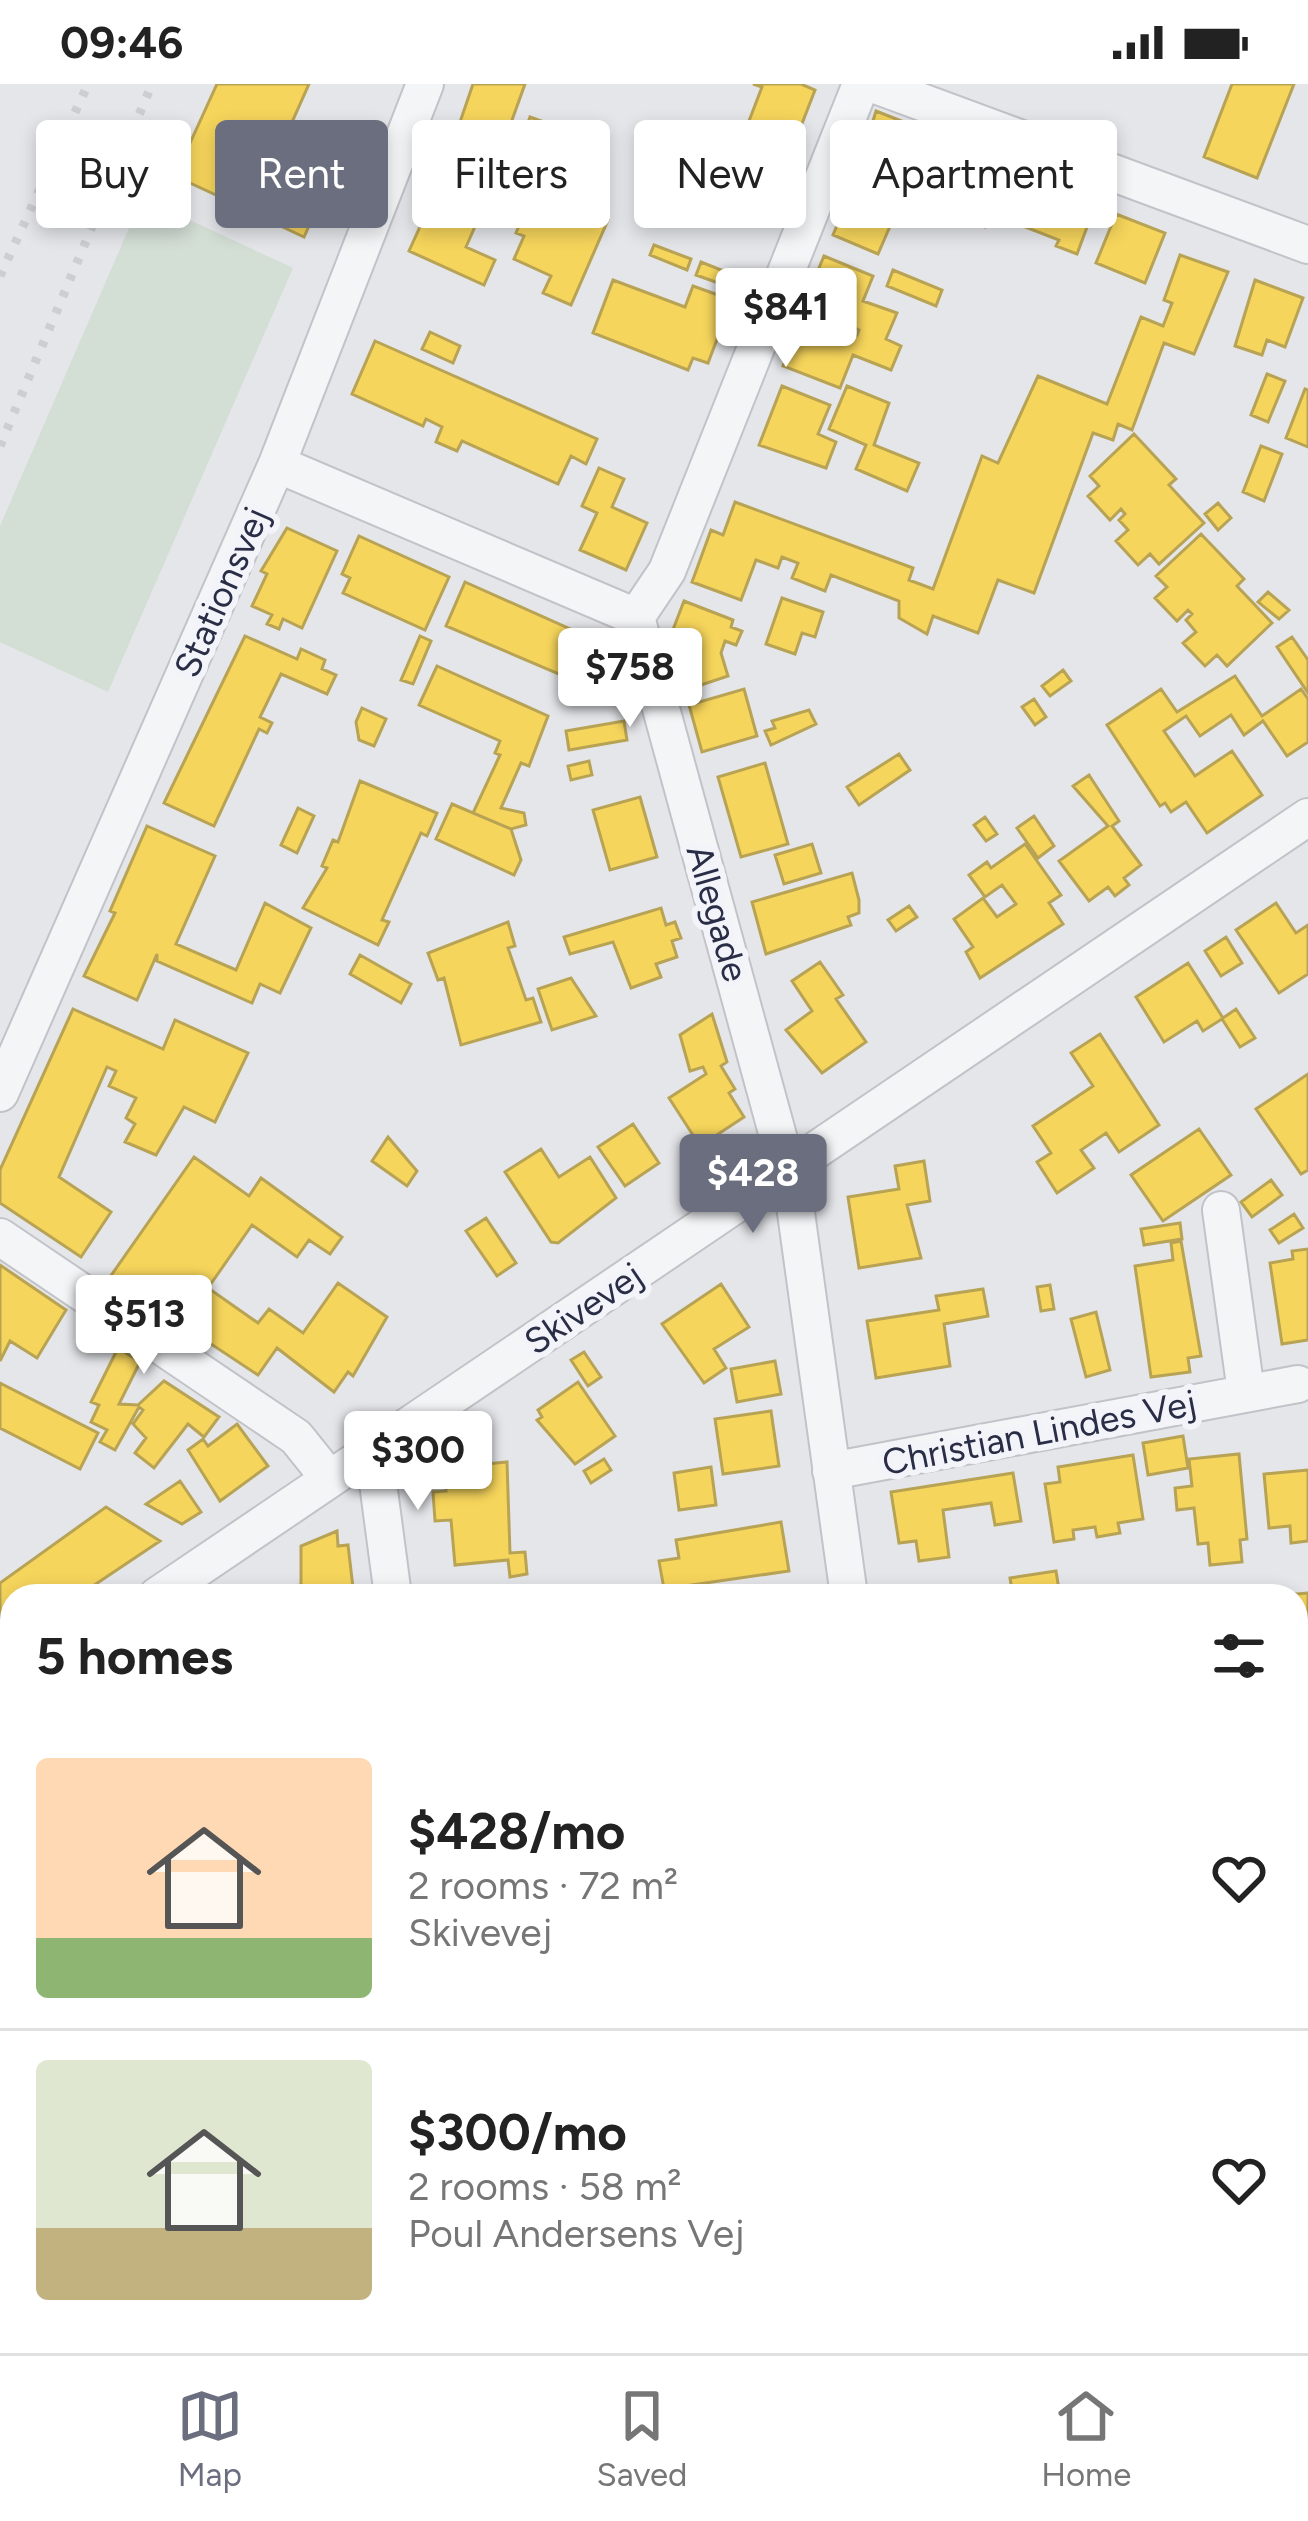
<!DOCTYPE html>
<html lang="en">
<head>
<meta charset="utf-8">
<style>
  body { margin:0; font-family:Figtree,sans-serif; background:#f2f2f2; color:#222; height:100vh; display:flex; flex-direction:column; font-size:45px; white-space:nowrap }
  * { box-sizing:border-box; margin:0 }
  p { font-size:39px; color:#767676 }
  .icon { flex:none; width:66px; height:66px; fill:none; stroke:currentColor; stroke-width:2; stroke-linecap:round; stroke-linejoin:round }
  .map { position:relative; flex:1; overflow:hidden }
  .side { position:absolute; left:0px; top:1500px; width:1308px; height:771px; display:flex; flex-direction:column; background:#fff; border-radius:36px 36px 0 0; box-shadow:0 6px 18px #0003 }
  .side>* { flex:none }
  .top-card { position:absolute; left:36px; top:36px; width:1236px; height:108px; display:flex; gap:24px }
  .price { position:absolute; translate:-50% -102px; padding:0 27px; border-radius:12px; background:#fff; color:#222; font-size:39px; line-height:78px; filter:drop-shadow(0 3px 6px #0008) }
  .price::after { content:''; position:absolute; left:50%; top:72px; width:36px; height:27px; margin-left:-18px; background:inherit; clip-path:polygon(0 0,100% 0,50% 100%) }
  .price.active { background:#6b6e7f; color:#fff }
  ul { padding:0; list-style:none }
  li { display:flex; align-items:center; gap:36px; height:300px; padding:0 36px }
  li+li { border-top:3px solid #e0e0e0 }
  li span { display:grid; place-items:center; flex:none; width:336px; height:240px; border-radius:12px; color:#555 }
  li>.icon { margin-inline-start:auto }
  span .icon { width:144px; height:144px; fill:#fffc; stroke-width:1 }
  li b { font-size:51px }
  h2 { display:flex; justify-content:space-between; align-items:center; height:144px; padding:0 36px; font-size:51px }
  .tag { padding:0 42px; border-radius:12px; background:#fff; box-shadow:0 6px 18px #0003; font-size:42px; line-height:108px }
  .tag.active { background:#6b6e7f; color:#fff }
  .status { display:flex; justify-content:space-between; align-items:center; height:84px; padding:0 60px; background:#fff; direction:ltr }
  .status svg { height:33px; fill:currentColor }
  .tab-bar { display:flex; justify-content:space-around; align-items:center; height:168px; border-top:3px solid #e0e0e0; background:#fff; font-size:33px; color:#767676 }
  .tab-bar a { display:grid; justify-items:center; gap:6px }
  .tab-bar .active { color:#6b6e7f }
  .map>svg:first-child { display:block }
</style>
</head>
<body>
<div class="status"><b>09:46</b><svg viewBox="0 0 49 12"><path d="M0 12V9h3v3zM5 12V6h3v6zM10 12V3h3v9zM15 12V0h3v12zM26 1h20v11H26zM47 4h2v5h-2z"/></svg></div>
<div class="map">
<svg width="1308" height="2269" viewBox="0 0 1308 2269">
  <rect width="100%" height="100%" fill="#e5e6ea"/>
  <path fill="#d5d7df" d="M 12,1652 L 12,2084 L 0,2083 L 0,1660 Z"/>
  <path fill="#d3ded5" d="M 142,114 L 293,184 L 108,608 L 0,558 L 0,442 Z"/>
  <path fill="#f6d55c" stroke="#b8a355" stroke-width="3" d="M 217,0 L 309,0 L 276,74 L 266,70 L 242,123 L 175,92 Z
    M 473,0 L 525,0 L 489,100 L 458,89 L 461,81 L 447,76 Z
    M 753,0 L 801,0 L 815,6 L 796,55 L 749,37 L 762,3 Z
    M 1232,0 L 1294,0 L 1257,94 L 1204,73 Z
    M 876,27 L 927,47 L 908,97 L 903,95 L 898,108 L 856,92 Z
    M 530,33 L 563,45 L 551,79 L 518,66 Z
    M 276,74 L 329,98 L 304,153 L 251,128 Z
    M 760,85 L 790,96 L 783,116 L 753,104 Z
    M 443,92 L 488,113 L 466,163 L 495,176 L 484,201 L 409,167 Z
    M 1027,92 L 1079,112 L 1073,128 L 1090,135 L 1077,170 L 1056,162 L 1059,156 L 1010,137 Z
    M 922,100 L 940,106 L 929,134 L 912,127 Z
    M 852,106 L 897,126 L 878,170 L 833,151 Z
    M 560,115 L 608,136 L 571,221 L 543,209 L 551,192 L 514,175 L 524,152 L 516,149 L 524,130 L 549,141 Z
    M 974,118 L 992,127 L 985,143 L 967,134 Z
    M 1116,130 L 1165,149 L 1145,199 L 1096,179 Z
    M 654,161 L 691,175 L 687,186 L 650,171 Z
    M 1180,171 L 1228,188 L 1194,270 L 1164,259 L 1132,346 L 1118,340 L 1113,356 L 1093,349 L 1034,509 L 998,496 L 978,549 L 933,532 L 927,550 L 899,534 L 899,517 L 831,491 L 825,507 L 792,494 L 798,479 L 782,473 L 778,484 L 756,476 L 741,516 L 692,498 L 711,446 L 723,451 L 735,418 L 913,484 L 909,496 L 933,505 L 982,372 L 998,379 L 1038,292 L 1107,320 L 1141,233 L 1163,242 L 1172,219 L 1164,216 Z
    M 824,172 L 873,192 L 863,217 L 897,229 L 886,255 L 901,262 L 891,286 L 853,271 L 840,304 L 783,282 L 803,229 L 857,251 L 859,246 L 803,222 Z
    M 701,178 L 739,193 L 735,205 L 696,191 Z
    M 893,186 L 942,206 L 936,222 L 887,202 Z
    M 613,196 L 685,223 L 693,202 L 732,216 L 708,279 L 693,274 L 688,286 L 593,249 Z
    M 1255,196 L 1303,214 L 1285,263 L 1267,256 L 1262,271 L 1235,262 Z
    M 430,248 L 460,262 L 453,279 L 422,265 Z
    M 375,257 L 597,355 L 586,380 L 571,372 L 558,400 L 462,357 L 457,367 L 436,358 L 442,343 L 426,335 L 423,342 L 352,310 Z
    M 1267,290 L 1285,297 L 1268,338 L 1251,331 Z
    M 782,302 L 830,321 L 818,350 L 836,358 L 826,384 L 759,361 Z
    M 847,302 L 889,319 L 874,361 L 919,379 L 907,407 L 856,385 L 866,361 L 829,345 Z
    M 1305,305 L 1308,306 L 1308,363 L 1286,354 Z
    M 1134,350 L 1176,395 L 1169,401 L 1204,439 L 1159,480 L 1150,470 L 1138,481 L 1116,457 L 1128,446 L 1119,436 L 1125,430 L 1121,425 L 1110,436 L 1088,412 L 1099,402 L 1090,392 Z
    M 1261,362 L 1282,370 L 1264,417 L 1243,408 Z
    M 599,384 L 624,395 L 612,423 L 647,439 L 626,486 L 580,466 L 597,429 L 582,422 Z
    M 1218,419 L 1231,434 L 1218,446 L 1205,430 Z
    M 287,444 L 337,467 L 302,544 L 283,535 L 279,545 L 267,540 L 272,531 L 252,522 L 267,490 L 261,487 Z
    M 1201,450 L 1244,495 L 1237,502 L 1272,539 L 1227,582 L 1217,571 L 1205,582 L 1183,559 L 1196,548 L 1186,536 L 1192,530 L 1188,526 L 1177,537 L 1155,514 L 1167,503 L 1156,492 Z
    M 359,452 L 449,493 L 425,546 L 343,509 L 350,494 L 342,490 Z
    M 465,498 L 606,561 L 587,602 L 446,542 Z
    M 1268,508 L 1289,526 L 1279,535 L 1258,518 Z
    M 782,514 L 823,528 L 815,553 L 802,549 L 795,570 L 766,560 Z
    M 684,517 L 733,536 L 731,543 L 742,547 L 736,561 L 725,557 L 721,569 L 728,592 L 677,609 L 664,569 Z
    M 245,552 L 297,575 L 301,565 L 325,576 L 322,585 L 336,591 L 327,610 L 281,590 L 260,633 L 272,639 L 267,649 L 259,645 L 214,742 L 164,719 Z
    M 420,552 L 431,557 L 413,600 L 401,596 Z
    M 1292,553 L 1308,576 L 1308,609 L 1277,563 Z
    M 437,582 L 548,632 L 529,682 L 521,679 L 501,724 L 524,729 L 526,741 L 511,745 L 473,729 L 500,671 L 495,669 L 500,657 L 419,621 Z
    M 1063,586 L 1071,597 L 1050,612 L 1042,602 Z
    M 1235,592 L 1262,632 L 1301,605 L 1308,615 L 1308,658 L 1287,672 L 1263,637 L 1244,651 L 1231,631 L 1200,652 L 1186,632 L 1164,647 L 1195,692 L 1232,667 L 1262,711 L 1207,749 L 1186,718 L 1171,728 L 1165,719 L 1160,722 L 1107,641 L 1161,605 L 1177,628 Z
    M 744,605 L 757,652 L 702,668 L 689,621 Z
    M 1034,615 L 1046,633 L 1035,641 L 1022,623 Z
    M 362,624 L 386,635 L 374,662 L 359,656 L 356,638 Z
    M 809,626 L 816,640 L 771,661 L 765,647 L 775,644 L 772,637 Z
    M 624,637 L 627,656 L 569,666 L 566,647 Z
    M 899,670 L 910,686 L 859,721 L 847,703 Z
    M 589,677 L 592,691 L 571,696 L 568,682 Z
    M 765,679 L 788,760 L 741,773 L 718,693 Z
    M 1089,691 L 1119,737 L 1112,742 L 1141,781 L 1124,794 L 1129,801 L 1115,812 L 1108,803 L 1089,817 L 1059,777 L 1108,742 L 1073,702 Z
    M 360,697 L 437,729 L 427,752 L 421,749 L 382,836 L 389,838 L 378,861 L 303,824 L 327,784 L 322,782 L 333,756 L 338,758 Z
    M 640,713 L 657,773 L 610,786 L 593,726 Z
    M 452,720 L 511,745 L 521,776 L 514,791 L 436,755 Z
    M 298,724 L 314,732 L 297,769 L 281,761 Z
    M 1034,732 L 1054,762 L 1038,774 L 1017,744 Z
    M 985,733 L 997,750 L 986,757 L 974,741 Z
    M 147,742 L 215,772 L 176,860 L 236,886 L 265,819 L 311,844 L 280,909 L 260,900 L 252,919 L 157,877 L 157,870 L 137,916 L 84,892 L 115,829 L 110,827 Z
    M 812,760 L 821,789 L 784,800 L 775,771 Z
    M 1025,760 L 1061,811 L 1049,819 L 1063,840 L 980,894 L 966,868 L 973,863 L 954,835 L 983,814 L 997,833 L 1016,820 L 1002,801 L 985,813 L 969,791 L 987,778 L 991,784 Z
    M 852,789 L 859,816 L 859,829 L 848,833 L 851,841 L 766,870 L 752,818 Z
    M 1276,819 L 1296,849 L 1308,841 L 1308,890 L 1279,909 L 1236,846 Z
    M 909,822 L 917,833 L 896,847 L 888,836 Z
    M 661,824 L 666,841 L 675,838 L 681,854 L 672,857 L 677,873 L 656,880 L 661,893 L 631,904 L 613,858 L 570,870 L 564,853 Z
    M 508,838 L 515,862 L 508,864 L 526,916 L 533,914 L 541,938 L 461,961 L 444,894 L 438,896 L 428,869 Z
    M 1226,853 L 1242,879 L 1221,892 L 1205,867 Z
    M 360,871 L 411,900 L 401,919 L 350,890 Z
    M 820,878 L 843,911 L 836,915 L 866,958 L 822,989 L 786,946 L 812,927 L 792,897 Z
    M 1188,879 L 1223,934 L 1236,925 L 1255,954 L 1240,963 L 1222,935 L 1203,947 L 1197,937 L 1164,958 L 1136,913 Z
    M 571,894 L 596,932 L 552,946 L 538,905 Z
    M 73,925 L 163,965 L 175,936 L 248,969 L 215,1038 L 184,1023 L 156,1071 L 125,1058 L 135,1040 L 126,1034 L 136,1014 L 109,1002 L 116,987 L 107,983 L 59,1093 L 111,1128 L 81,1173 L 0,1119 L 0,1086 Z
    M 712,930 L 727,978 L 721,982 L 735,1005 L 729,1009 L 744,1033 L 700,1062 L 669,1014 L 706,990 L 703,983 L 690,987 L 680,951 Z
    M 1100,950 L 1159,1041 L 1119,1068 L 1106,1049 L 1081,1066 L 1094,1084 L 1057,1109 L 1037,1078 L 1051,1069 L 1033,1042 L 1093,1002 L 1071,969 Z
    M 1308,990 L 1308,1086 L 1301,1090 L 1256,1025 Z
    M 633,1040 L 659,1079 L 625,1102 L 598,1063 Z
    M 1199,1045 L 1231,1091 L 1163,1137 L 1131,1091 Z
    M 388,1053 L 417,1087 L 407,1102 L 372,1077 Z
    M 541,1065 L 559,1093 L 590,1073 L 616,1114 L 558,1159 L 551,1158 L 505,1088 Z
    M 194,1073 L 249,1112 L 261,1094 L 342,1153 L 330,1170 L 309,1156 L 297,1173 L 252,1141 L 208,1204 L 258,1239 L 269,1225 L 303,1249 L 338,1199 L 387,1233 L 353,1292 L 348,1288 L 334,1308 L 277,1264 L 258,1291 L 110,1193 Z
    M 924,1077 L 930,1117 L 907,1121 L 921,1174 L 859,1184 L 848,1113 L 899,1105 L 895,1082 Z
    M 1271,1096 L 1282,1111 L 1252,1133 L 1241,1118 Z
    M 1294,1130 L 1303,1144 L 1279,1159 L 1270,1146 Z
    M 486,1134 L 516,1179 L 497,1192 L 466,1147 Z
    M 1180,1139 L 1182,1155 L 1144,1161 L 1141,1145 Z
    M 1181,1157 L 1201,1272 L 1188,1274 L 1190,1288 L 1151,1293 L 1135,1182 L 1173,1176 L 1171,1159 Z
    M 1308,1165 L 1308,1256 L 1282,1260 L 1270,1179 L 1293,1175 L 1292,1167 Z
    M 0,1181 L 66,1226 L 37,1274 L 10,1257 L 0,1277 Z
    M 721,1200 L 749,1243 L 714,1265 L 726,1284 L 704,1299 L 662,1240 Z
    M 1050,1201 L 1054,1225 L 1041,1227 L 1037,1203 Z
    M 983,1205 L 988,1232 L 944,1240 L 950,1282 L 876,1294 L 867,1237 L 939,1226 L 936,1212 Z
    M 1096,1228 L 1110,1286 L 1086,1293 L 1071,1235 Z
    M 118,1264 L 140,1278 L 119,1320 L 138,1321 L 164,1297 L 219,1333 L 204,1353 L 188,1340 L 154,1384 L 135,1369 L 146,1354 L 133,1340 L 143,1326 L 139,1323 L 115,1366 L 100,1358 L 107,1346 L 91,1338 L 99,1321 L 91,1318 Z
    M 584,1268 L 601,1293 L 588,1302 L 571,1276 Z
    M 775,1277 L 781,1310 L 737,1318 L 731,1285 Z
    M 578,1298 L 615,1352 L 575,1380 L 537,1336 L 542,1333 L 538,1326 Z
    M 0,1299 L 98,1349 L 80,1385 L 0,1344 Z
    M 771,1327 L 779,1382 L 723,1390 L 715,1335 Z
    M 237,1340 L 268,1382 L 220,1417 L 188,1366 L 203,1355 L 208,1362 Z
    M 1183,1352 L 1188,1384 L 1148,1391 L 1143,1359 Z
    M 1239,1370 L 1247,1455 L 1240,1456 L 1242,1478 L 1210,1481 L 1208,1459 L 1198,1460 L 1194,1424 L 1177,1426 L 1175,1404 L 1192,1402 L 1189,1375 Z
    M 1133,1371 L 1143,1435 L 1118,1439 L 1120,1449 L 1097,1453 L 1095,1443 L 1073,1446 L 1074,1455 L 1054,1458 L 1045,1400 L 1060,1398 L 1058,1383 Z
    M 604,1375 L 611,1386 L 591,1399 L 584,1387 Z
    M 507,1378 L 510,1469 L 525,1468 L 527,1490 L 510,1493 L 508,1476 L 455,1481 L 451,1436 L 435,1437 L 433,1408 L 446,1407 L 444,1384 Z
    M 711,1383 L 716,1421 L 679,1426 L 674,1389 Z
    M 1308,1386 L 1308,1457 L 1291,1459 L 1290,1442 L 1269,1444 L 1264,1390 Z
    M 1013,1389 L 1021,1437 L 995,1441 L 991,1419 L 943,1426 L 949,1473 L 919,1477 L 916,1457 L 899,1459 L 891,1408 Z
    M 180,1397 L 201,1428 L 182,1440 L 146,1420 Z
    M 106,1423 L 160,1457 L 78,1512 L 12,1512 L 12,1554 L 0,1560 L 0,1499 Z
    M 781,1438 L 789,1487 L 664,1505 L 659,1477 L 679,1474 L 676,1456 Z
    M 337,1447 L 338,1462 L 348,1461 L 354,1512 L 294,1512 L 293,1502 L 301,1501 L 301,1462 Z
    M 1056,1487 L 1060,1512 L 1013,1512 L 1010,1494 Z
    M 961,1503 L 962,1512 L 909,1512 L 909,1510 Z
    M 1308,1509 L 1308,1569 L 1303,1570 L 1295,1510 Z
    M 1302,2086 L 1308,2086 L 1308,2139 L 1302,2139 Z
    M 17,2259 L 99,2259 L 102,2269 L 19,2269 Z
    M 127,2259 L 189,2259 L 192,2268 L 130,2269 Z
    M 569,2259 L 625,2259 L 627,2269 L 571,2269 Z
    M 670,2259 L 725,2259 L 728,2269 L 672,2269 Z
    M 921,2259 L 924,2269 L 851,2269 L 849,2260 L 834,2264 L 836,2269 L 773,2269 L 771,2260 Z
    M 1039,2259 L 1095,2259 L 1096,2265 L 1149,2259 L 1151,2269 L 1045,2269 Z
    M 1155,2259 L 1192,2259 L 1195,2269 L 1157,2269 Z
    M 1215,2259 L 1271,2259 L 1274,2269 L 1205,2269 L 1217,2266 Z"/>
  <path fill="#d6604d" stroke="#a2514b" stroke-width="3" d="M 12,1822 L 12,1953 L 0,1961 L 0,1830 Z"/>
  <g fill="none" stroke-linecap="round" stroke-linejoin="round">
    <defs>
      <path id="minor" d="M 873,0 L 1308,161
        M 277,380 L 636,533 L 793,1107 L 849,1512
        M 636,533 L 667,487 L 861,0
        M 0,1009 L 277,380 L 425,0
        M 1221,1126 L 1246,1308
        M 0,1153 L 296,1353 L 329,1394
        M 363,1374 L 378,1399 L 393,1512
        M 831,1387 L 1298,1300
        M 157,1512 L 1308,733
        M 0,1619 L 12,1611
        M 1296,1646 L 1308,1645
        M 1296,2185 L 1308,2185
        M 976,2259 L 979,2269
        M 364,2269 L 403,2259"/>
    </defs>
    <use href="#minor" stroke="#c2c3c8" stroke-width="40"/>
    <use href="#minor" stroke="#f4f5f7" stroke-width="36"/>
    <path stroke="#cdced2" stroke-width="9" stroke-dasharray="6 12" stroke-linecap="butt" d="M 0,192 L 88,0
      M 0,362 L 152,0"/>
  </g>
  <g text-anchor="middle" stroke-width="12" stroke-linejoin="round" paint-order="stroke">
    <g font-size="36" fill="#292e46" stroke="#f3f4f9">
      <text transform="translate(221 508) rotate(-66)" y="13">Stationsvej</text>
      <text transform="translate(718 829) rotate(74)" y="13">Allegade</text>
      <text transform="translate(583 1224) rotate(-34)" y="13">Skivevej</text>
      <text transform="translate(1039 1348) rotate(-11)" y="13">Christian Lindes Vej</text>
    </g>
  </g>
</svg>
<b class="price" style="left:786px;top:286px">$841</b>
<b class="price" style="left:630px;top:646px">$758</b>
<b class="price active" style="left:753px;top:1152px">$428</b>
<b class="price" style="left:144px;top:1293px">$513</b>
<b class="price" style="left:418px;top:1429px">$300</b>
<div class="top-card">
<a class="tag">Buy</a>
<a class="tag active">Rent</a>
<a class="tag">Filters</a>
<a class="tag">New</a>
<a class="tag">Apartment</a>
</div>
<section class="side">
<h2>5 homes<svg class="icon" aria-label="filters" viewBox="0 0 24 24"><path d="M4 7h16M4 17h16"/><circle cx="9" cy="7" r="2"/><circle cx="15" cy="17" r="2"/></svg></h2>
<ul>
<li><span style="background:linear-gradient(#ffd9b3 75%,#8fb573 0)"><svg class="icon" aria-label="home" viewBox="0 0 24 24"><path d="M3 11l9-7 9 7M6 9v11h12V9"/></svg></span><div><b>$428/mo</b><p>2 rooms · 72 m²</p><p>Skivevej</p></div><svg class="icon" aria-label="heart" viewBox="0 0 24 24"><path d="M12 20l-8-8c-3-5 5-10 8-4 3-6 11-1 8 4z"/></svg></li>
<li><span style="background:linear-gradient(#dfe7d0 70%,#c2b280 0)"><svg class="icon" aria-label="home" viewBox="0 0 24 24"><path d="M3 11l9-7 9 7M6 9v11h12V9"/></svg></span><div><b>$300/mo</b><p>2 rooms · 58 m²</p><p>Poul Andersens Vej</p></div><svg class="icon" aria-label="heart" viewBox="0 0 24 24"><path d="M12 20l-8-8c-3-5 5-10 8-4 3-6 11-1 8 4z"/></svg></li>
</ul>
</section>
</div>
<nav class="tab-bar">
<a class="active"><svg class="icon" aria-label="map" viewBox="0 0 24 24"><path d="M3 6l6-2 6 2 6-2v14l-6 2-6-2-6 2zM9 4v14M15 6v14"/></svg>Map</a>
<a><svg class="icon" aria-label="saved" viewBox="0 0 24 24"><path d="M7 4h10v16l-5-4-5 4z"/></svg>Saved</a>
<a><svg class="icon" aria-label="home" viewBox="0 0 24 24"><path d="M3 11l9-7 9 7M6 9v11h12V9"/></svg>Home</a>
</nav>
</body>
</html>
